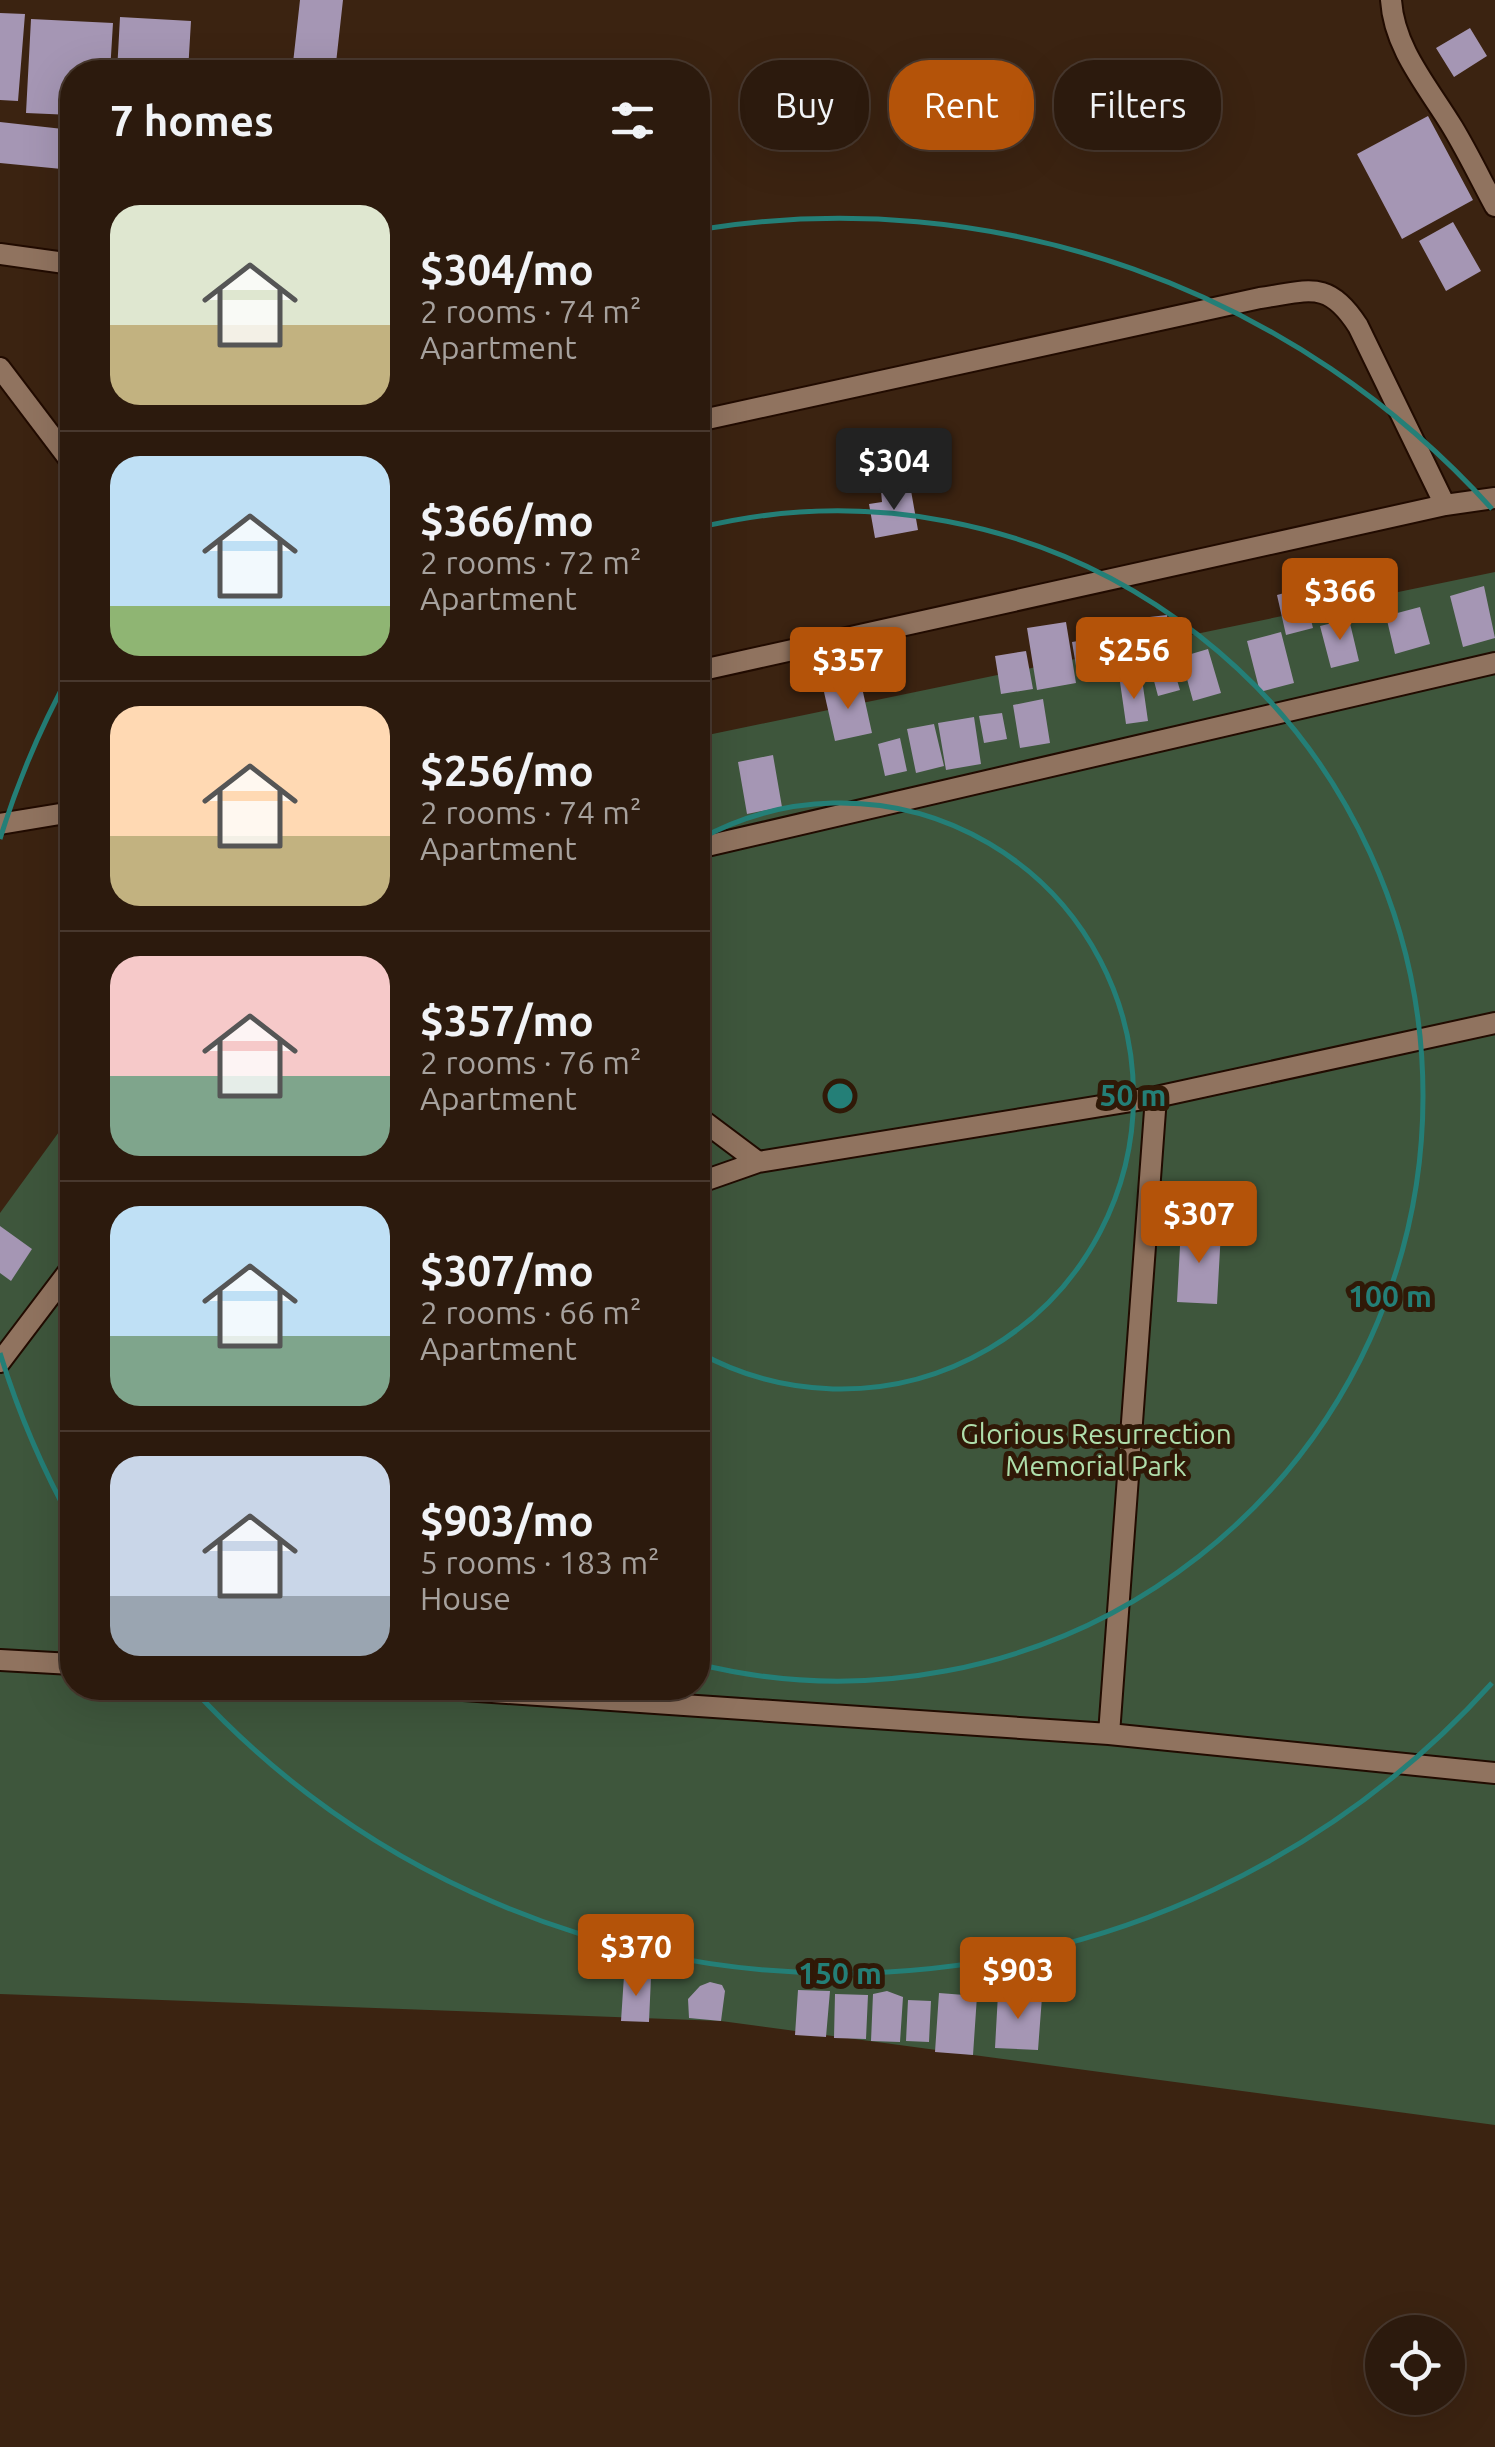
<!DOCTYPE html>
<html lang="en">
<head>
<meta charset="utf-8">
<style>
  body { margin:0; font-family:Ubuntu,sans-serif; background:#38271b; color:#f1f3f6; height:100vh; display:flex; flex-direction:column; font-size:38px; white-space:nowrap }
  * { box-sizing:border-box; margin:0 }
  p { font-size:32px; color:#a6a19d }
  .icon { flex:none; width:55px; height:55px; fill:none; stroke:currentColor; stroke-width:2; stroke-linecap:round; stroke-linejoin:round }
  .map { position:relative; flex:1; overflow:hidden }
  .details { position:absolute; left:60px; top:60px; width:650px; height:1640px; display:flex; flex-direction:column; background:#2c1a0d; border-radius:40px; box-shadow:0 10px 40px #0002,0 0 0 2px #48382e }
  .details>* { flex:none }
  .banner { position:absolute; left:740px; top:60px; width:605px; height:90px; display:flex; gap:20px }
  .buttons { position:absolute; left:1365px; top:2315px; display:grid; gap:20px }
  .buttons a { display:grid; place-items:center; width:100px; height:100px; border-radius:50%; background:#2c1a0d; box-shadow:0 10px 40px #0002,0 0 0 2px #48382e; font-size:50px }
  .price { position:absolute; translate:-50% -85px; padding:0 22px; border-radius:10px; background:#b45309; color:#fff; font-size:32px; line-height:65px; filter:drop-shadow(0 2px 5px #0008) }
  .price::after { content:''; position:absolute; left:50%; top:60px; width:30px; height:22px; margin-left:-15px; background:inherit; clip-path:polygon(0 0,100% 0,50% 100%) }
  .price.on { background:#222; color:#fff }
  ul { padding:0; list-style:none }
  li { display:flex; align-items:center; gap:30px; height:250px; padding:0 50px }
  li+li { border-top:2px solid #48382e }
  li span { display:grid; place-items:center; flex:none; width:280px; height:200px; border-radius:30px; color:#555 }
  li>.icon { margin-inline-start:auto }
  span .icon { width:120px; height:120px; fill:#fffc; stroke-width:1 }
  li b { font-size:42px }
  h2 { display:flex; justify-content:space-between; align-items:center; height:120px; padding:0 50px; font-size:42px }
  .pill { padding:0 35px; border-radius:40px; background:#2c1a0d; box-shadow:0 10px 40px #0002,0 0 0 2px #48382e; font-size:35px; line-height:90px }
  .pill.on { background:#b45309; color:#fff }
  .map>svg:first-child { display:block }
</style>
</head>
<body>
<div class="map">
<svg width="1495" height="2447" viewBox="0 0 1495 2447">
  <rect width="100%" height="100%" fill="#3b2311"/>
  <path fill="#3e563c" d="M 1495,572 L 1495,2125 L 721,2021 L 0,1994 L 0,1213 L 72,1114 L 72,1688 L 698,1688 L 698,737 Z"/>
  <path fill="#a596b4" d="M 300,0 L 343,0 L 335,72 L 292,72 Z
    M 0,13 L 25,14 L 18,101 L 0,100 Z
    M 120,17 L 191,21 L 188,72 L 117,72 Z
    M 31,19 L 113,23 L 110,72 L 72,72 L 72,115 L 26,113 Z
    M 1470,28 L 1487,56 L 1454,77 L 1436,48 Z
    M 1428,116 L 1473,200 L 1402,239 L 1357,154 Z
    M 0,122 L 72,130 L 72,170 L 0,163 Z
    M 1453,222 L 1481,271 L 1446,291 L 1419,241 Z
    M 910,485 L 918,530 L 875,538 L 869,504 L 882,502 L 881,491 Z
    M 1484,586 L 1495,638 L 1463,647 L 1450,596 Z
    M 1303,588 L 1313,628 L 1286,635 L 1277,595 Z
    M 1420,607 L 1430,644 L 1395,654 L 1386,616 Z
    M 1167,615 L 1171,648 L 1145,651 L 1141,618 Z
    M 1349,619 L 1359,661 L 1331,668 L 1320,626 Z
    M 1066,622 L 1076,683 L 1037,690 L 1027,628 Z
    M 1139,628 L 1146,668 L 1112,674 L 1105,634 Z
    M 1281,632 L 1294,683 L 1260,692 L 1247,641 Z
    M 1101,637 L 1106,668 L 1077,672 L 1072,642 Z
    M 1208,649 L 1221,693 L 1193,701 L 1181,657 Z
    M 1026,651 L 1033,689 L 1001,694 L 995,656 Z
    M 1171,660 L 1180,690 L 1158,696 L 1150,666 Z
    M 1142,679 L 1148,721 L 1126,724 L 1120,682 Z
    M 861,683 L 872,733 L 835,741 L 824,692 Z
    M 1043,699 L 1050,743 L 1020,748 L 1013,705 Z
    M 1002,713 L 1007,739 L 984,743 L 979,716 Z
    M 974,717 L 981,764 L 946,770 L 938,723 Z
    M 934,724 L 944,766 L 916,773 L 907,729 Z
    M 900,738 L 907,771 L 885,776 L 878,744 Z
    M 773,755 L 782,807 L 747,814 L 738,762 Z
    M 0,1226 L 32,1249 L 11,1281 L 0,1273 Z
    M 1181,1228 L 1221,1231 L 1217,1304 L 1177,1302 Z
    M 624,1976 L 651,1977 L 649,2022 L 621,2021 Z
    M 710,1982 L 722,1985 L 725,1991 L 721,2021 L 689,2018 L 688,1999 L 700,1986 Z
    M 798,1990 L 830,1991 L 826,2037 L 795,2035 Z
    M 887,1991 L 903,1997 L 900,2042 L 871,2041 L 873,1994 Z
    M 939,1993 L 977,1996 L 973,2055 L 935,2052 Z
    M 835,1994 L 868,1995 L 866,2039 L 834,2038 Z
    M 998,1994 L 1042,1997 L 1038,2050 L 995,2048 Z
    M 908,2000 L 931,2001 L 929,2042 L 906,2041 Z"/>
  <g fill="none" stroke-linecap="round" stroke-linejoin="round">
    <defs>
      <path id="service" d="M 0,824 L 72,812
        M 698,848 L 1495,663
        M 698,1117 L 758,1162
        M 698,1183 L 758,1162 L 1156,1097 L 1495,1023
        M 0,1362 L 72,1267
        M 0,1660 L 72,1664
        M 434,1688 L 1109,1734 L 1495,1773
        M 1109,1734 L 1156,1097"/>
      <path id="minor" d="M 1391,0 C 1394,49 1429,88 1453,128 C 1468,153 1481,180 1495,206
        M 0,254 L 72,264
        M 0,368 L 72,463
        M 698,421 L 1260,298 C 1309,291 1328,279 1358,326 L 1445,505
        M 698,671 L 1445,505 L 1495,498"/>
    </defs>
    <use href="#service" stroke="#210b00" stroke-width="24"/>
    <use href="#minor" stroke="#210b00" stroke-width="24"/>
    <use href="#service" stroke="#90735f" stroke-width="20"/>
    <use href="#minor" stroke="#90735f" stroke-width="20"/>
  </g>
  <g fill="none" stroke="#247f77" stroke-width="5">
    <path d="M698 840A293 293 0 1 1 698 1352"/>
    <path d="M698 528A585 585 0 1 1 698 1664"/>
    <path d="M1492 1683A878 878 0 0 1 193 1689M72 1522A878 878 0 0 1 0 1353M0 839A878 878 0 0 1 72 670M703 229A878 878 0 0 1 1492 509"/>
  </g>
  <g text-anchor="middle" stroke-width="10" stroke-linejoin="round" paint-order="stroke">
    <g font-size="28" fill="#afdeab" stroke="#301907">
      <text x="1096" y="1444">Glorious Resurrection<tspan x="1096" dy="32">Memorial Park</tspan></text>
    </g>
  </g>
  <circle cx="840" cy="1096" r="15" fill="#247f77" stroke="#301907" stroke-width="5"/>
  <g font-size="30" text-anchor="middle" font-weight="bold" fill="#247f77" stroke="#301907" stroke-width="10" stroke-linejoin="round" paint-order="stroke">
    <text x="1133" y="1106">50 m</text>
    <text x="1390" y="1307">100 m</text>
    <text x="840" y="1984">150 m</text>
  </g>
</svg>
<div class="buttons">
<a><svg class="icon" aria-label="locate" viewBox="0 0 24 24"><circle cx="12" cy="12" r="6"/><path d="M12 2v4M12 18v4M2 12h4M18 12h4"/></svg></a>
</div>
<b class="price on" style="left:894px;top:513px">$304</b>
<b class="price" style="left:1340px;top:643px">$366</b>
<b class="price" style="left:1134px;top:702px">$256</b>
<b class="price" style="left:848px;top:712px">$357</b>
<b class="price" style="left:1199px;top:1266px">$307</b>
<b class="price" style="left:636px;top:1999px">$370</b>
<b class="price" style="left:1018px;top:2022px">$903</b>
<div class="banner">
<a class="pill">Buy</a>
<a class="pill on">Rent</a>
<a class="pill">Filters</a>
</div>
<section class="details">
<h2>7 homes<svg class="icon" aria-label="filters" viewBox="0 0 24 24"><path d="M4 7h16M4 17h16"/><circle cx="9" cy="7" r="2"/><circle cx="15" cy="17" r="2"/></svg></h2>
<ul>
<li><span style="background:linear-gradient(#dfe7d0 60%,#c2b280 0)"><svg class="icon" aria-label="home" viewBox="0 0 24 24"><path d="M3 11l9-7 9 7M6 9v11h12V9"/></svg></span><div><b>$304/mo</b><p>2 rooms · 74 m²</p><p>Apartment</p></div></li>
<li><span style="background:linear-gradient(#bfe0f5 75%,#8fb573 0)"><svg class="icon" aria-label="home" viewBox="0 0 24 24"><path d="M3 11l9-7 9 7M6 9v11h12V9"/></svg></span><div><b>$366/mo</b><p>2 rooms · 72 m²</p><p>Apartment</p></div></li>
<li><span style="background:linear-gradient(#ffd9b3 65%,#c2b280 0)"><svg class="icon" aria-label="home" viewBox="0 0 24 24"><path d="M3 11l9-7 9 7M6 9v11h12V9"/></svg></span><div><b>$256/mo</b><p>2 rooms · 74 m²</p><p>Apartment</p></div></li>
<li><span style="background:linear-gradient(#f6c9c9 60%,#7fa58c 0)"><svg class="icon" aria-label="home" viewBox="0 0 24 24"><path d="M3 11l9-7 9 7M6 9v11h12V9"/></svg></span><div><b>$357/mo</b><p>2 rooms · 76 m²</p><p>Apartment</p></div></li>
<li><span style="background:linear-gradient(#bfe0f5 65%,#7fa58c 0)"><svg class="icon" aria-label="home" viewBox="0 0 24 24"><path d="M3 11l9-7 9 7M6 9v11h12V9"/></svg></span><div><b>$307/mo</b><p>2 rooms · 66 m²</p><p>Apartment</p></div></li>
<li><span style="background:linear-gradient(#c9d6e8 70%,#9aa5b1 0)"><svg class="icon" aria-label="home" viewBox="0 0 24 24"><path d="M3 11l9-7 9 7M6 9v11h12V9"/></svg></span><div><b>$903/mo</b><p>5 rooms · 183 m²</p><p>House</p></div></li>
</ul>
</section>
</div>
</body>
</html>
